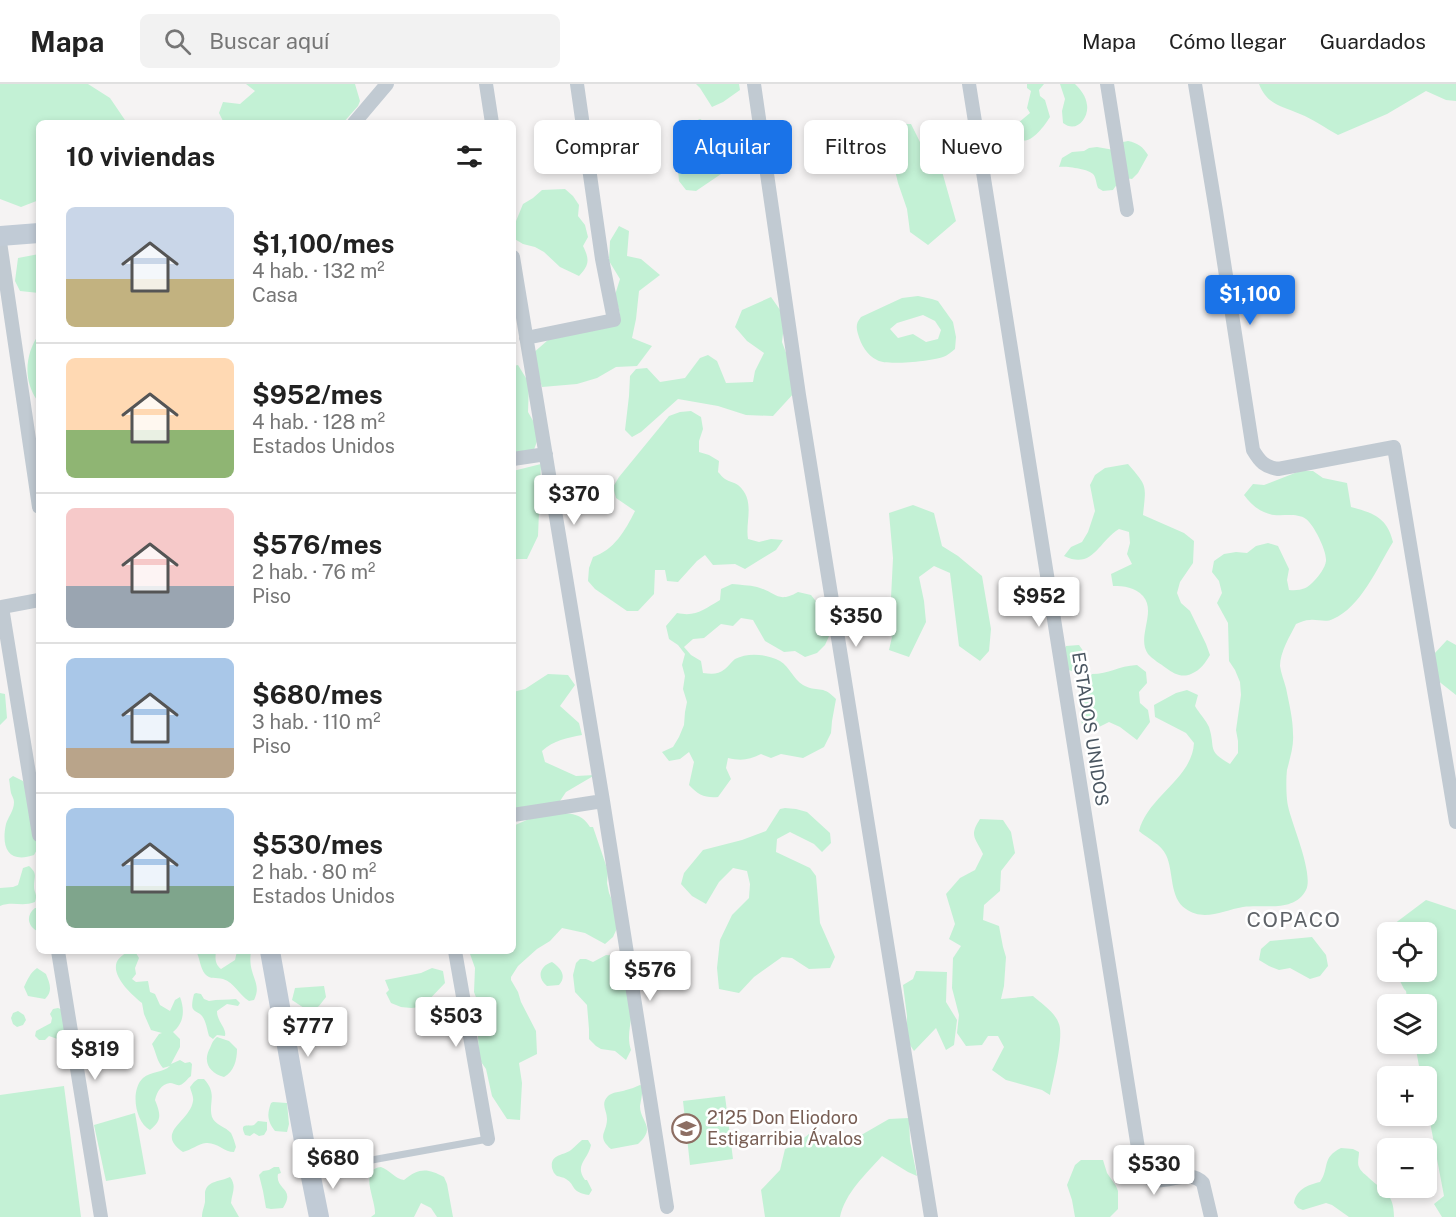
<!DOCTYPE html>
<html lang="es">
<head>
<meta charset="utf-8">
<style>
  body { margin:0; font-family:"Public Sans",sans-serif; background:#f2f2f2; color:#222; height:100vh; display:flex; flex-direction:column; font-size:22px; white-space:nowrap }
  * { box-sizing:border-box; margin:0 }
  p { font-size:20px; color:#767676 }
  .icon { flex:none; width:33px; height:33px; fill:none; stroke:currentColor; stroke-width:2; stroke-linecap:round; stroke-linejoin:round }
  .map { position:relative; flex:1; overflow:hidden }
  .sheet { position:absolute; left:36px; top:36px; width:480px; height:834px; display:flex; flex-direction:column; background:#fff; border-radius:9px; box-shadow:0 3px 9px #0003 }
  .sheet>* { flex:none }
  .banner { position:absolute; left:534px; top:36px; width:570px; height:54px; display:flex; gap:12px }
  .controls { position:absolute; left:1377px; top:838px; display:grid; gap:12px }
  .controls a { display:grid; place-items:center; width:60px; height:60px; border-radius:9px; background:#fff; box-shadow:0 3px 9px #0003; font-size:30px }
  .price { position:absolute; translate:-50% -51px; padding:0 14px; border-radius:6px; background:#fff; color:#222; font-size:20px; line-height:39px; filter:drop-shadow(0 2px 3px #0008) }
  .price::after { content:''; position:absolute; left:50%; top:36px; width:18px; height:14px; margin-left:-9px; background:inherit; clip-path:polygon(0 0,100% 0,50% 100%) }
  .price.selected { background:#1a73e8; color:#fff }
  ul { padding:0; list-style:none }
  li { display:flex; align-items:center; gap:18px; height:150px; padding:0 30px }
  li+li { border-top:2px solid #e0e0e0 }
  li span { display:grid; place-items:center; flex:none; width:168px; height:120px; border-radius:9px; color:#555 }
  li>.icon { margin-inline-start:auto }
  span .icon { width:72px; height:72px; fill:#fffc; stroke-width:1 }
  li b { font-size:26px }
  h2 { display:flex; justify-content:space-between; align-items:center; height:72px; padding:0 30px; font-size:26px }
  .chip { padding:0 21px; border-radius:9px; background:#fff; box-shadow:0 3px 9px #0003; font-size:21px; line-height:54px }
  .chip.selected { background:#1a73e8; color:#fff }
  header { display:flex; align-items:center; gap:36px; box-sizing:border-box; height:84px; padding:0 30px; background:#fff; border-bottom:2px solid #e0e0e0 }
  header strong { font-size:28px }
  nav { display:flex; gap:33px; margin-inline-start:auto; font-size:21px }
  .search { width:420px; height:54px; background:#f2f2f2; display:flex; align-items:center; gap:15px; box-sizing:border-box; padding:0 21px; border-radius:9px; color:#767676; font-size:22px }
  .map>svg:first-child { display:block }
</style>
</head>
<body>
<header>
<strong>Mapa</strong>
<div class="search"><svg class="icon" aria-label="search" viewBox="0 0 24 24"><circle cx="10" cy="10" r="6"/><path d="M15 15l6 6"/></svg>Buscar aquí</div>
<nav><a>Mapa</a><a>Cómo llegar</a><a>Guardados</a></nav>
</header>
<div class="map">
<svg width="1456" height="1133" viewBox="0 0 1456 1133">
  <rect width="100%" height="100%" fill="#f5f3f3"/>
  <path fill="#c3f1d5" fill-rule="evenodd" d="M 0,0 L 88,0 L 110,14 L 127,39 L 39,39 L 39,116 L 21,123 L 0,115 Z
    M 246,0 L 355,0 L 360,17 L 358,22 L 343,39 L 224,39 L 219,29 L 223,18 L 240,20 L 255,7 Z
    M 696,0 L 739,0 L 740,6 L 723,18 L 712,23 L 700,4 Z
    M 1027,0 L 1044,0 L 1039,6 L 1040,12 L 1045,16 L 1050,33 C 1041,47 1023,71 1011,45 L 1030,29 L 1027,24 L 1031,7 L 1027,4 Z
    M 1060,0 L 1075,0 C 1081,6 1086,12 1087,21 C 1089,33 1077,50 1063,39 L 1062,27 L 1065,15 Z
    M 1259,0 L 1456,0 L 1456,17 L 1446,16 L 1426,7 L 1387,30 L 1338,51 C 1325,44 1313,35 1300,30 C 1282,22 1267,21 1259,0 Z
    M 700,35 L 719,45 L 722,57 L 738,73 L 724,88 L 696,107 L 686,106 L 679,97 L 678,86 L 686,62 L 685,51 L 688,40 Z
    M 898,40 L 911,40 L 920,58 L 936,66 L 956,137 L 928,161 L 910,148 L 907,125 L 898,99 L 891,69 Z
    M 1128,57 C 1138,59 1143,63 1148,71 L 1138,89 L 1132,95 C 1122,94 1119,98 1113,106 L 1103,107 L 1098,104 C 1096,99 1096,93 1093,90 C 1088,85 1066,82 1059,83 L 1062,74 L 1072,68 L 1084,67 L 1089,64 L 1097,63 L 1114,66 L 1123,58 Z
    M 565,105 L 573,112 L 579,121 L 578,132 L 585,141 L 588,153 L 583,162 C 590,176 589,181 579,192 L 560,183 L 544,168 L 535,163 L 523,160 L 513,154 L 514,142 L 523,120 L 533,114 L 542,106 Z
    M 619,142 L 629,147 L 627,172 L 641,175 L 660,191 L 639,207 L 636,235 L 632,254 L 652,262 L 637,282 L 616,283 L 597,294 L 577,300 L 542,303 L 532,270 L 548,256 L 592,242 L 620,230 L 615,211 L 620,195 L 609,177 L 610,157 Z
    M 39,170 L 39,209 L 20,207 L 15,197 L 18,174 Z
    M 918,212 L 932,215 L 938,217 L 953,238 L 956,253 L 955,265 C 951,268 947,272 943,273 C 932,277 886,282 877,276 C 867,271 861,261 858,250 C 856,243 856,239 861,233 L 902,214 ZM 923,231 L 935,237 L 941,246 L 938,255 L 926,258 L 913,250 L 898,254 L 890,245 L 897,239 Z
    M 771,213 L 785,233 L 782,258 L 797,298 L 795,308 L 773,332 L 746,331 L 718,322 L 678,315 L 641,348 L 632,353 L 625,346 L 629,312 L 630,292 L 636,285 L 647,284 L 660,298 L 685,294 L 700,274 L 708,271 L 717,277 L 726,299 L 753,298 L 755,287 L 764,269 L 747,257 L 735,243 L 742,226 Z
    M 39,250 L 39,317 L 37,316 C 23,296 25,270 39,250 Z
    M 518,281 L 529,299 L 528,328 L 540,349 L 531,374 L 513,374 L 513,282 Z
    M 691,327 L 701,333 L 703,345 L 699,357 L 699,368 L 709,371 L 719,377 L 718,388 C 721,391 722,393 725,395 C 729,398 734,398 738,401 C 756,416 745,437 748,455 L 759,458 L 771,455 L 783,456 L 776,466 L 745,485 L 735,480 L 713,481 L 705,471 L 697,477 L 678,498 L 667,497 L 665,486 L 655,486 L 654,510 L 638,527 L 627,527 L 595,505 L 588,497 L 589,484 L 593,473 C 614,466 625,447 635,427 L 616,414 L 613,403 L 619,393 L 669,332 L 680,328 Z
    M 541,380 L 538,452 L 527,475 L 513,475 L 513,387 Z
    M 1128,380 C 1148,403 1146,401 1143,431 L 1184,449 L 1194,457 L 1193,479 L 1180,498 L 1177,509 L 1181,519 L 1190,527 L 1206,560 L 1210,571 C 1205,579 1201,586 1191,590 C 1182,594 1174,590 1166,584 C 1161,580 1152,575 1148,570 C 1136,553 1157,528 1143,512 C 1135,503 1124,502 1113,502 L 1111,490 L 1132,480 L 1127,470 L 1130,459 L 1129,448 L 1119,445 C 1098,458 1093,486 1064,472 L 1071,463 L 1082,458 L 1088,448 L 1095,427 L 1090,401 L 1095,391 L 1105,384 Z
    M 1300,387 L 1313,387 L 1323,394 L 1347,399 L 1351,423 C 1373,429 1387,433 1393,458 C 1377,484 1361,523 1333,535 C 1326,539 1317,535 1310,536 C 1305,536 1301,538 1296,540 C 1290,552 1280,568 1280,582 C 1281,589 1284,597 1286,604 C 1289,619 1293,635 1293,650 C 1294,662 1290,674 1287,686 C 1286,694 1286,713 1288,722 C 1292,741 1314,790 1306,806 C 1294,829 1264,820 1243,823 C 1224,826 1204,838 1186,825 C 1169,814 1174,787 1166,771 C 1162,761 1147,754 1139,747 C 1148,712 1192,695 1194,659 L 1186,649 L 1155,633 L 1154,621 L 1176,609 L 1187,606 L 1198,611 L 1195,622 C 1199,629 1206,636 1209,643 C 1216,665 1206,666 1230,680 L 1238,669 L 1238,657 L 1236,646 L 1241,611 L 1240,598 L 1235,586 L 1229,577 L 1228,539 L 1217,519 L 1222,509 L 1219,497 L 1212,488 L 1214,477 L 1224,470 L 1236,468 L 1247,469 L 1256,462 L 1268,459 L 1278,462 L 1289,485 L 1287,496 L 1289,506 C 1300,507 1307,505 1314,497 C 1319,492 1325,484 1326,477 C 1327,467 1314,441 1306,435 C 1297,429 1285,432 1274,431 C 1261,429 1251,421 1244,411 L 1253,400 L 1264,401 Z
    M 913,421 L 934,429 L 942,462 L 958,472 L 982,492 L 991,545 L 989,567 L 980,577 L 959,562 L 950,489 L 934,482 L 919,493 L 924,517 L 926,538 L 909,573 L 889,566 L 892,553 L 880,538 L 891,514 L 893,474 L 889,429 Z
    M 732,500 C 740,501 749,501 757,503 C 776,508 777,520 798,508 L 811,511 L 818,520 L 831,539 L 830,550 L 825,561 L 817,569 L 805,573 L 795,567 L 784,568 L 765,557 L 753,536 L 741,534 L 733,542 L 721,540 L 704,554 L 693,555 L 684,563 L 691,571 L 701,577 L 703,589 C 711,590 718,591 725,585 C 729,582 731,578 735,575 C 748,568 767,570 780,577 C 790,583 793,595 803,601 C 817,609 822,600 836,615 L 832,637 L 831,649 L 824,663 L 803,674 L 781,670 L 771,674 L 761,670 C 749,676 741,677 728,674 L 726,684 L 731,695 L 718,713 C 705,714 698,711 689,701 L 694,678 L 689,668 L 680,675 L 669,677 L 662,668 L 673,663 L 679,653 L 684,641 L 685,628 L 687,618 L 683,605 L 685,592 L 682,581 L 685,570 L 678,561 L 669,555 L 666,542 L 677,529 C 696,533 703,526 720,516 L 721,505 Z
    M 1447,556 L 1456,561 L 1456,611 L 1432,592 L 1434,570 Z
    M 1079,561 L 1086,571 L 1081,580 L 1072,587 L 1061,584 L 1060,573 L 1066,562 Z
    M 1137,581 L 1146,588 L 1147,599 L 1139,608 L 1140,619 L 1148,626 L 1150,638 L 1137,656 L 1120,643 L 1109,638 L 1089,648 L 1082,641 L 1079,617 L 1081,606 L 1092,590 C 1109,590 1118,582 1137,581 Z
    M 548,590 L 568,591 L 575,601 L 560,622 L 579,639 L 582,651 C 567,654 554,656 542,667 L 545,678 L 576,692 L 595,691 L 566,708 L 560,717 L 513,730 L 513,608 L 525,605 Z
    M 0,609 L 5,610 L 7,634 L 0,641 Z
    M 13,692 L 23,697 L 29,707 L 39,762 L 34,771 C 8,780 1,763 6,740 C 8,733 14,727 14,718 C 14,715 12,712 11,709 C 10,705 10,700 9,695 Z
    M 785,724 L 796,725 L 807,728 L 830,749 L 831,759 L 822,768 L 814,760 L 790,748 L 777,755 L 776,768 L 810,784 L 816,792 L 820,839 L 835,873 L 830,884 L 809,885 L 792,874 L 782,873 L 754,893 L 739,909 L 719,905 L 717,884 L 720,856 L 732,831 L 749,814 L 750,800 L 747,787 L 733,784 L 719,798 L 706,820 L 692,812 L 681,800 L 684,789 L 703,766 L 742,756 L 766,747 L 780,725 Z
    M 564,729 C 576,730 583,732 590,743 L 593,743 L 608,787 L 607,799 L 609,809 L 618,831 L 618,842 L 613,853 L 605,860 L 585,849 L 562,844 L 550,857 L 537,865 L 518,882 L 511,893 L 511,896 L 518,908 L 521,918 L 536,947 L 537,970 L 519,979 L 522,999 L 520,1036 L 507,1035 L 492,1012 L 486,985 L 479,975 L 478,952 L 474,940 L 477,916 L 474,908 L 475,884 L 469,867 L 513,867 L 513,742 L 529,735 Z
    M 980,735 L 1003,736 L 1011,748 L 1015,769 L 1001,787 L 1000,807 L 984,821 L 983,836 L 999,842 L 1003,863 L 1006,873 L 1004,902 L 1001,915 L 1033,912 C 1042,920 1055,928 1059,940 C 1064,953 1053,996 1050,1011 L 1042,1006 L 1006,996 L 992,986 L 1004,963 L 998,952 L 988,952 L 982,961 L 966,962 L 957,949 L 959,931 L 952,904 L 953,874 L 961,862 L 949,855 L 955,840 L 946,810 L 960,794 L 975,786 L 983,770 C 975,753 969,752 980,735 Z
    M 29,782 C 38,790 34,792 34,802 C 34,810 38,809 35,818 C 23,823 12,817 0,822 L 0,804 L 13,803 L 18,801 L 23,784 Z
    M 1426,816 L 1456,826 L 1456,1133 L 1442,1133 L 1434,1120 L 1444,1112 L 1430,1038 L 1424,1032 L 1426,1032 L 1426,993 L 1421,993 L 1415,960 L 1426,960 L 1426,921 L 1408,921 L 1406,907 L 1404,905 L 1399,895 L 1403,891 L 1402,888 L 1426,888 L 1426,849 L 1395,849 L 1394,840 Z
    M 35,824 L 39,824 L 39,848 C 28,843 25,832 35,824 Z
    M 1312,853 L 1326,871 L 1328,882 L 1320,892 L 1310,895 L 1290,884 L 1279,886 L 1269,882 L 1259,876 L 1261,865 L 1270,857 Z
    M 131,867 L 136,869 L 139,874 L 135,884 L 136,890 L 132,895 L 136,898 L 148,897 L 150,908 L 155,910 L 160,921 L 170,927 L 175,916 L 180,913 C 185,926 184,939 173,948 L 180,955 L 180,963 L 171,980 L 180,976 L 185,979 L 190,978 L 192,980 L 191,992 C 188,994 184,1000 180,1001 C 177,1002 173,999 170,999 C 161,1000 157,1008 155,1016 C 160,1029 163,1036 150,1046 C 135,1038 130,1006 143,994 C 151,987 163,989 170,982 L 163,984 C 157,978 156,968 152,960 L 159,950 L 162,949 L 151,946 L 144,930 L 142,919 C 127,907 98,879 131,867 Z
    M 196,867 L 216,867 C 215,875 215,880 221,885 L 235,876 L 237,867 L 251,867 C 250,874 250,880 252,887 C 255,898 260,904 254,916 L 249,917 C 239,911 235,899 223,895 C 216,893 210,896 205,890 C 200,884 200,874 196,867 Z
    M 606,871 L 619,872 C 625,888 633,905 632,923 C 632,938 626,952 631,966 L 626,976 L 615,967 L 601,965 L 596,962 L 589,955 L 589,945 L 587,921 L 575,908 L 573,891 L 576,879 L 580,875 L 586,875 L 593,878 Z
    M 552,878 C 561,884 567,892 559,901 L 547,902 C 536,893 540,882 552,878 Z
    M 37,884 L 46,890 C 50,900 53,907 45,915 L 28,912 L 24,903 C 28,895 30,889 37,884 Z
    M 432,884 L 443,887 L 445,899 L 422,923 L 411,924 L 401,923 L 391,919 L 386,909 L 389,906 L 385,896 L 421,889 Z
    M 916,887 L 947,888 L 946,918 L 957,936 L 954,961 L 946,966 L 936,944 L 914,967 L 906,955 L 907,932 L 903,901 L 913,895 Z
    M 324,902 L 326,913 L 319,922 L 310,928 L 292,916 L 295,904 Z
    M 196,909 L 201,910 L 204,915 L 209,917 C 218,915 227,916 236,915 L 240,919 L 238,922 L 227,920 L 217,927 C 217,938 227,944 225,952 L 217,951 L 213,955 L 209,952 C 207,945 206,937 202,932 C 200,929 195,928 193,925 C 191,922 193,914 194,910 Z
    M 58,924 L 63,926 L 71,956 L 66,958 L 49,952 L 45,956 L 39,956 L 35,952 L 36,947 L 51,939 L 52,934 L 50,930 L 53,925 Z
    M 18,927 L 24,931 L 26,936 L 23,941 L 17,943 L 13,940 L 11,934 L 13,929 Z
    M 217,953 L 229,957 L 237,965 C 237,976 234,988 224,993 C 210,989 203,979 209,966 C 212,960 212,957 217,953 Z
    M 198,995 L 204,995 C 218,1010 208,1019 212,1033 C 215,1041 226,1043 231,1049 C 233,1053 235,1059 236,1063 L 234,1068 C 224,1068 217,1058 206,1059 C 198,1060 191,1066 183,1068 C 154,1048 190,1038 193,1017 C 194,1013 191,1008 190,1003 L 194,998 Z
    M 640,1001 L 642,1002 C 643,1009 641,1015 640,1022 C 640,1038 657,1043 638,1060 L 611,1065 C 596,1052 607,1049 607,1035 C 607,1026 600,1020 608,1012 C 612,1008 621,1008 626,1006 C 631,1005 635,1003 640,1001 Z
    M 64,1002 L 81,1133 L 0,1133 L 0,1011 Z
    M 725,1012 L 733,1075 L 690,1081 L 683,1017 Z
    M 273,1018 L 287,1019 L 289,1040 L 287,1048 L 275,1047 C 267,1037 267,1030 271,1019 Z
    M 135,1029 L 146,1090 L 106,1097 L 94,1041 Z
    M 909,1034 L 910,1057 L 917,1092 L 908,1088 L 882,1072 C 866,1090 845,1109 840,1133 L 765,1133 L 761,1106 L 780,1086 L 785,1065 L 795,1061 L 809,1050 L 842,1055 L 863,1050 L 889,1035 Z
    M 258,1037 L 267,1038 L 267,1046 L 264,1051 L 259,1052 L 254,1049 L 250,1052 L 245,1051 C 239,1038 247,1043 254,1041 Z
    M 582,1056 L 588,1056 L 591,1061 C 588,1076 574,1081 585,1096 L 587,1096 L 592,1106 L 589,1111 C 570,1108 576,1101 566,1095 C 563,1093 560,1093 557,1092 C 554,1090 553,1087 552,1084 C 550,1070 563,1072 571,1066 C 575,1063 578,1059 582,1056 Z
    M 1341,1064 L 1353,1065 L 1359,1068 C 1359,1073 1357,1079 1359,1083 C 1361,1088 1365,1090 1369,1094 C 1384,1108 1394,1109 1394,1133 L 1349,1133 L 1332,1121 L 1326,1119 L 1303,1126 L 1298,1124 L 1294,1119 C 1296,1106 1307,1101 1320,1098 C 1330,1083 1321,1074 1341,1064 Z
    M 1081,1076 L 1103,1076 L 1107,1089 L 1116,1102 L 1118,1107 L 1118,1125 L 1110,1133 L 1075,1133 L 1072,1116 L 1067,1101 L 1075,1081 Z
    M 274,1083 L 279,1083 L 281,1089 L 278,1090 C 275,1106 296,1104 283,1124 L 271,1125 L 266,1124 L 263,1107 L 259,1091 L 263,1087 L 269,1086 Z
    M 381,1083 C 390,1086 395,1095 404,1096 C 419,1084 427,1084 444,1093 L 447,1100 L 453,1133 L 437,1133 L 431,1124 L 421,1119 L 414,1133 L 371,1133 L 375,1130 C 376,1116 358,1085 381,1083 Z
    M 230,1093 C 237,1102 232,1109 231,1119 L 239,1133 L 202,1133 C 202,1127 204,1124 205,1118 C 205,1116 205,1110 205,1108 C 208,1096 220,1098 230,1093 Z"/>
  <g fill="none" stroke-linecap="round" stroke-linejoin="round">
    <path stroke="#c1cad2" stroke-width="7" d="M 311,1087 L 488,1055"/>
    <path stroke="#c1cad2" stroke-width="14" d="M 486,0 L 492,39
      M 754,0 L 799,311 L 931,1133
      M 969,0 L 1141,1083 C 1153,1114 1185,1079 1203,1099 L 1211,1133
      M 1107,0 L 1127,126
      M 1195,0 L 1216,127 L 1253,366 C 1260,378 1265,383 1278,385 L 1394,363 L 1456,738
      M 354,39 L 387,0
      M 0,158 L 39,423
      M 513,173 L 603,717 L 667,1123
      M 526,254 L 614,236 L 602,175 L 577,0
      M 513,375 L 546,370
      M 39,516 L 2,523 L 39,751
      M 513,731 L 603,717
      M 58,867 L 101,1133
      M 455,867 L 488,1055"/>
    <path stroke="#c1cbd6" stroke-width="20" d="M 0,152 L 39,149
      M 270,867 L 306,1068 L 319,1133"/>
  </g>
  <defs>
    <symbol id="school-ring" viewBox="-11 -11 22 22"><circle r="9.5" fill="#fff" stroke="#8d6e63" stroke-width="1.5"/><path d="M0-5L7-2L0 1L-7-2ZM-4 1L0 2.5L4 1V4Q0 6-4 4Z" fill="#8d6e63"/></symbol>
  </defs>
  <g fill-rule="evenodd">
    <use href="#school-ring" x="670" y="1028" width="33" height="33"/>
  </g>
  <g text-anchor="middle" stroke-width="5" stroke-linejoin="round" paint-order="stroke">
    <g font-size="18" fill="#4a5661" stroke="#fff">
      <text transform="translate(1090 645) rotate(81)" y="6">ESTADOS UNIDOS</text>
    </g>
    <g font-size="18" fill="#785e54" stroke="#fff" text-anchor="start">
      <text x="707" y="1040">2125 Don Eliodoro<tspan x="707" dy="21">Estigarribia Ávalos</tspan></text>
    </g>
    <g font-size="21" letter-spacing="1.5" fill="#5f6368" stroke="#fff">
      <text x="1294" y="843">COPACO</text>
    </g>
  </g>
</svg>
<div class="controls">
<a><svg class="icon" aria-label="locate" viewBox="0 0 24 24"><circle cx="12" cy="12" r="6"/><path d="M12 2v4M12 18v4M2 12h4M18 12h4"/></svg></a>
<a><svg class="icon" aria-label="layers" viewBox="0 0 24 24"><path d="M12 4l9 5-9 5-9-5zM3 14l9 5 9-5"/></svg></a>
<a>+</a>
<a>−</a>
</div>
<b class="price selected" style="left:1250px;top:242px">$1,100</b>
<b class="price" style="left:574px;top:442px">$370</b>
<b class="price" style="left:1039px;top:544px">$952</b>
<b class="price" style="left:856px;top:564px">$350</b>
<b class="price" style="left:650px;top:918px">$576</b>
<b class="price" style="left:456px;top:964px">$503</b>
<b class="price" style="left:308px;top:974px">$777</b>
<b class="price" style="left:95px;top:997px">$819</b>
<b class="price" style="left:333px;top:1106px">$680</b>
<b class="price" style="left:1154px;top:1112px">$530</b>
<div class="banner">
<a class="chip">Comprar</a>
<a class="chip selected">Alquilar</a>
<a class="chip">Filtros</a>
<a class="chip">Nuevo</a>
</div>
<section class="sheet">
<h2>10 viviendas<svg class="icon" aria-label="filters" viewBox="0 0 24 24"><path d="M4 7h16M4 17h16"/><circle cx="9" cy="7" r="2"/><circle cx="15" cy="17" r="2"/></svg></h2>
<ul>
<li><span style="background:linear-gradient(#c9d6e8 60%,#c2b280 0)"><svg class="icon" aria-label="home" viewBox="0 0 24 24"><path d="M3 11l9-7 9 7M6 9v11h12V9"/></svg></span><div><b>$1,100/mes</b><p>4 hab. · 132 m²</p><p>Casa</p></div></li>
<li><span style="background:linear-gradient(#ffd9b3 60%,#8fb573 0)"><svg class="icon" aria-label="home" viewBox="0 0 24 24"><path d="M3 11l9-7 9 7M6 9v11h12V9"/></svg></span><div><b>$952/mes</b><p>4 hab. · 128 m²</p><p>Estados Unidos</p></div></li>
<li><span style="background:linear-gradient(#f6c9c9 65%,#9aa5b1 0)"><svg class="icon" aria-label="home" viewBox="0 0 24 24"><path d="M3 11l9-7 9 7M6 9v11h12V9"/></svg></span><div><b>$576/mes</b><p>2 hab. · 76 m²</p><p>Piso</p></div></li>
<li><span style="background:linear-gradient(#a9c7e8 75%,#b9a48a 0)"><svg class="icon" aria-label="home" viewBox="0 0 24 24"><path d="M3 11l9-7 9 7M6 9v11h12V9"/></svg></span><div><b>$680/mes</b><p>3 hab. · 110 m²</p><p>Piso</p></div></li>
<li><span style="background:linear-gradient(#a9c7e8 65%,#7fa58c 0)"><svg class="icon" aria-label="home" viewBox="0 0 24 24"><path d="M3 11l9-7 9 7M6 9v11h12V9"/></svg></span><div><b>$530/mes</b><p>2 hab. · 80 m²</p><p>Estados Unidos</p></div></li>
</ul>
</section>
</div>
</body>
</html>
